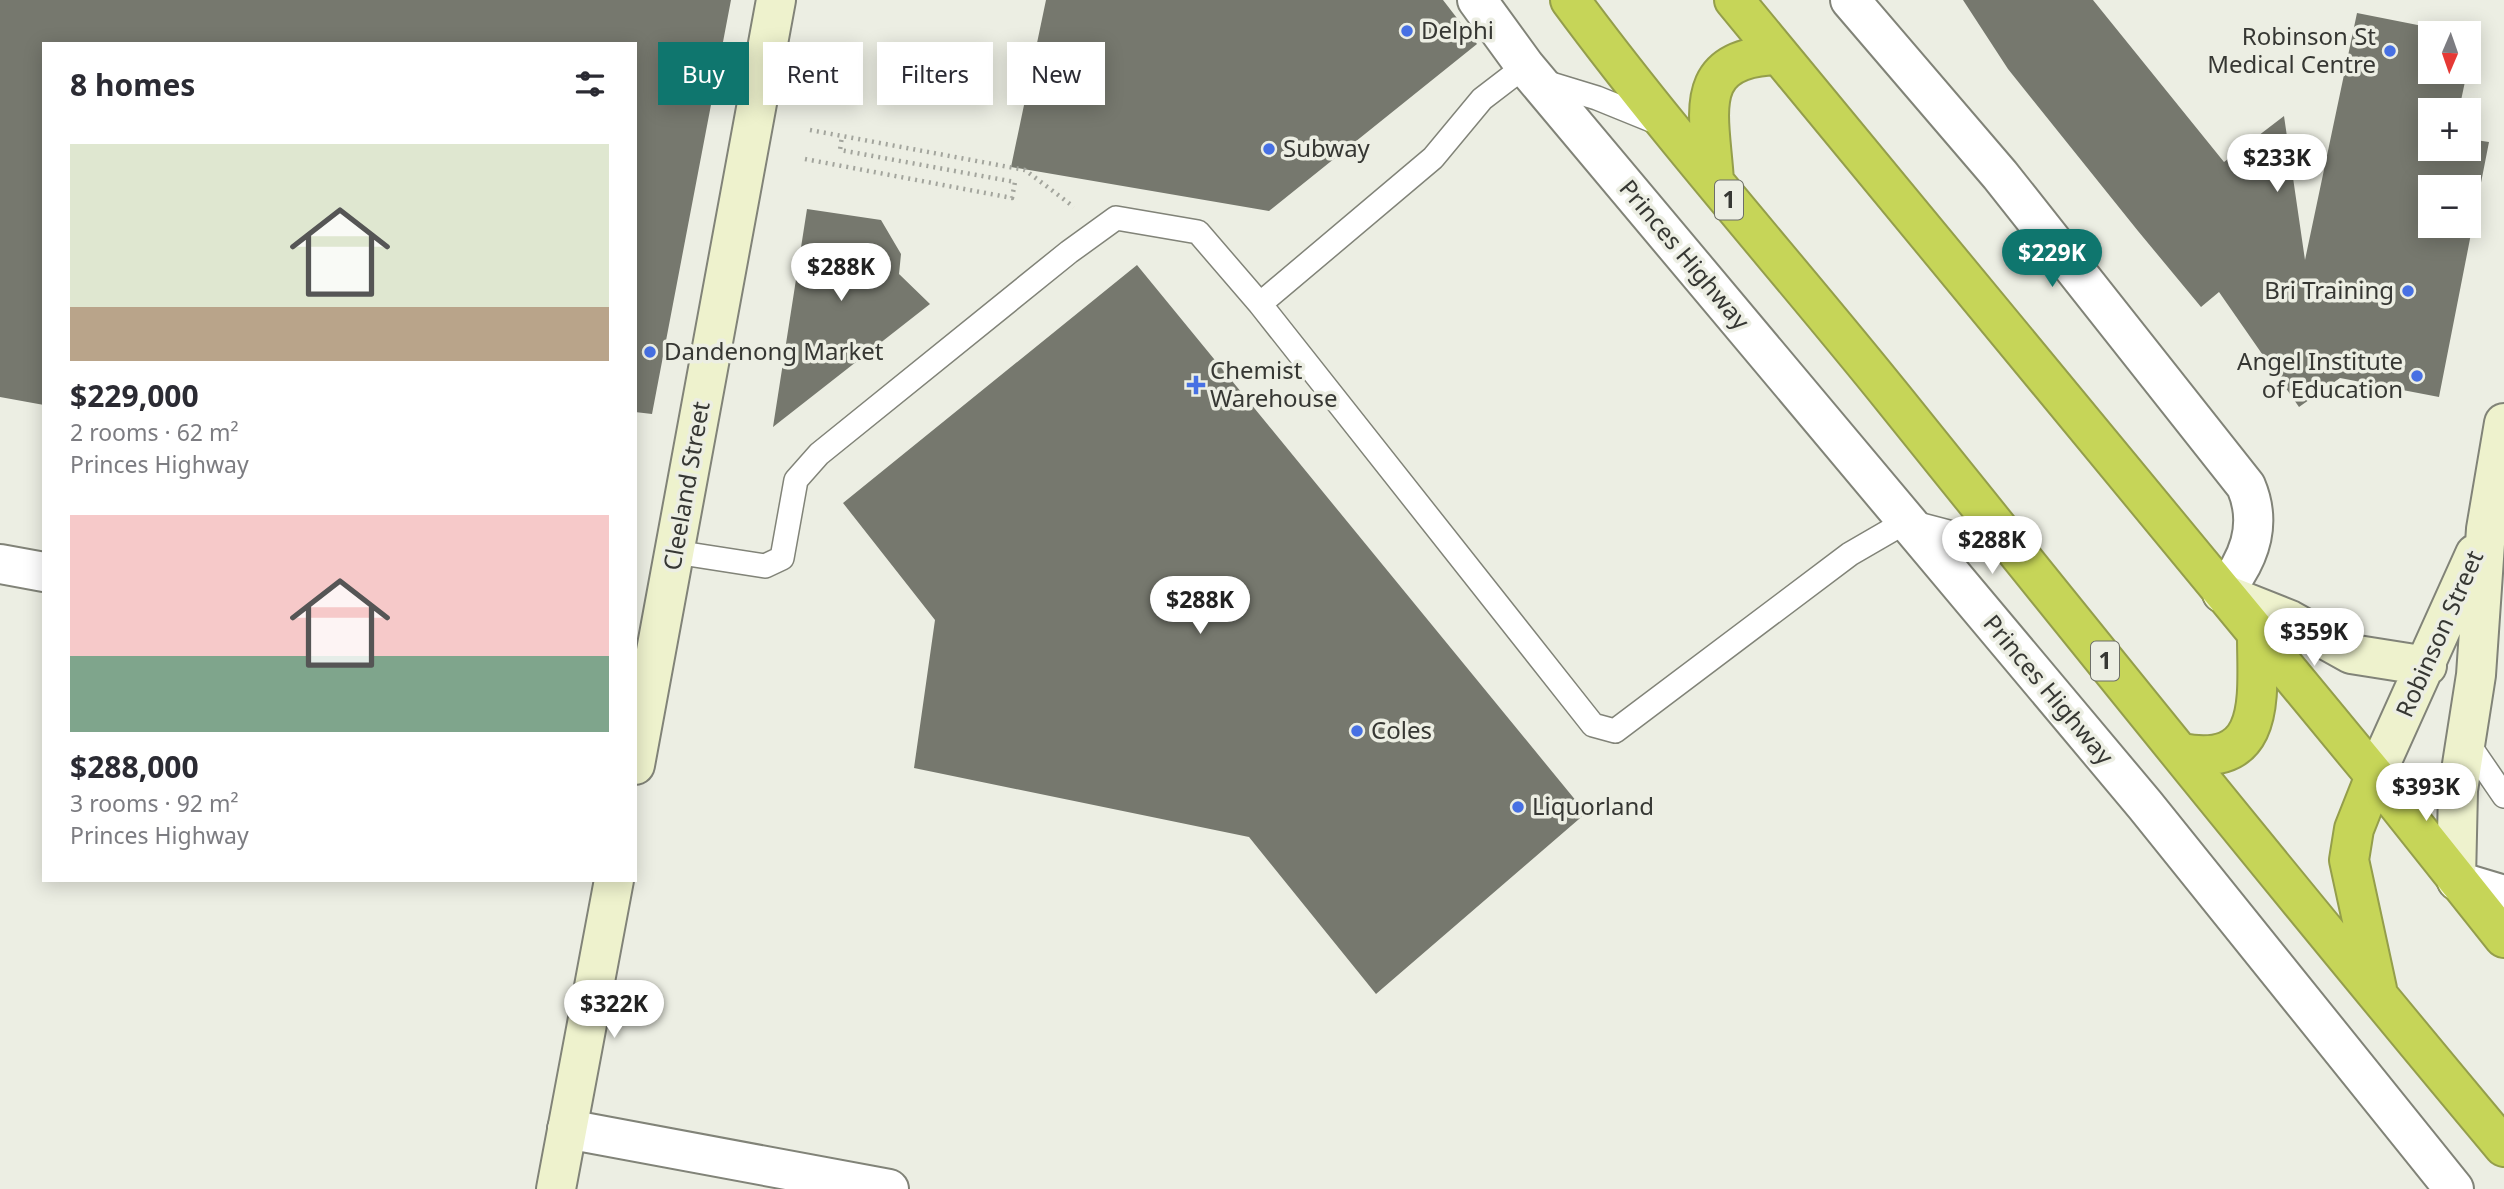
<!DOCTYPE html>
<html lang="en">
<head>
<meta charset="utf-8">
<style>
  body { margin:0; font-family:"Noto Sans",sans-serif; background:#f7f7f7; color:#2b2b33; height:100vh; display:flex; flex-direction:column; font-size:26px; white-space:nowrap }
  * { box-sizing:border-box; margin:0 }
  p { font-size:23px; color:#7c7c81 }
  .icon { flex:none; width:38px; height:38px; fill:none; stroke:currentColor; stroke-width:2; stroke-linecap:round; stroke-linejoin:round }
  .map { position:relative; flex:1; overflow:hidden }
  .details { position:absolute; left:42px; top:42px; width:595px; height:840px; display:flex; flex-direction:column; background:#fff; border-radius:0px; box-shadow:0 4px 18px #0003 }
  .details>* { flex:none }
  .hud { position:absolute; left:658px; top:42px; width:665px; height:63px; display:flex; gap:14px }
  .needle { width:46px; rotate:182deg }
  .buttons { position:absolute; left:2418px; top:21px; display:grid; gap:14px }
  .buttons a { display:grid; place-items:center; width:63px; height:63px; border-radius:0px; background:#fff; box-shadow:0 4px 18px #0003; font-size:35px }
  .price { position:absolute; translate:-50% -60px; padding:0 16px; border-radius:24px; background:#fff; color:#222; font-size:23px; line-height:46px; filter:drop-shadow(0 2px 4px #0008) }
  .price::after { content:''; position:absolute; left:50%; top:42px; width:21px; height:16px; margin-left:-10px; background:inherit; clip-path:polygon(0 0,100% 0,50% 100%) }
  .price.selected { background:#0f766e; color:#fff }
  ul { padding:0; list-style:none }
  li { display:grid; align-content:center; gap:14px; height:371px; padding:0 28px }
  li span { display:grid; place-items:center; height:217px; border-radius:0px; color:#555 }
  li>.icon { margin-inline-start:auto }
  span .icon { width:126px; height:126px; fill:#fffc; stroke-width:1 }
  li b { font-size:30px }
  h2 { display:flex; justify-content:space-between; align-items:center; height:84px; padding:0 28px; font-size:30px }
  .chip { padding:0 24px; border-radius:0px; background:#fff; box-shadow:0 4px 18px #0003; font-size:24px; line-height:63px }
  .chip.selected { background:#0f766e; color:#fff }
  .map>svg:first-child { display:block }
</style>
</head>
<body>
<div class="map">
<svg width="2504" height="1189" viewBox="0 0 2504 1189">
  <rect width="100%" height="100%" fill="#eceee3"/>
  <path fill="#76786e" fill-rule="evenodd" d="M 0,0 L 731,0 L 652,414 L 635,412 L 635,44 L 44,44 L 44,405 L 0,397 Z
    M 1046,0 L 1443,0 L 1477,44 L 1269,211 L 1011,167 Z
    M 1963,0 L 2093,0 L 2224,162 L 2284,116 L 2305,260 L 2357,13 L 2458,33 L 2431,33 L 2431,72 L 2467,72 L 2459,110 L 2431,110 L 2431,149 L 2469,149 L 2469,139 L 2489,142 L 2439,397 L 2340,378 L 2299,407 L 2219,292 L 2201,307 L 2138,231 L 2008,69 ZM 2431,187 L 2469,187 L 2469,226 L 2431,226 Z
    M 807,209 L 881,220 L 901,254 L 899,274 L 930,304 L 773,427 Z
    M 1137,265 L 1586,813 L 1376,994 L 1249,837 L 914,768 L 935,620 L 843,503 Z"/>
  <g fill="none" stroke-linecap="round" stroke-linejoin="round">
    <defs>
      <path id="lane" d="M 766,56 L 838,71
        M 1538,80 L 1597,98 L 1661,124
        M 1260,304 L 1433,158 L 1482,99 L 1525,66
        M 675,552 L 765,566 L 782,558 L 796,480 L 819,454 L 1069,252 L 1116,218 L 1198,232 L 1260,304 L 1593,725 L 1615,731 L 1850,554 L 1907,521 L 2010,548
        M 2467,742 L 2504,796"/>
      <path id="street" d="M 1477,0 L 1525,66 L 2145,805 L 2454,1189
        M 1850,0 L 2000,175 L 2246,486 C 2263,526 2248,562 2222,593
        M 0,564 L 44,572
        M 2457,881 L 2504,895
        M 567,1129 L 889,1189"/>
      <path id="secondary" d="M 2222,593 L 2290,620 L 2351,654 L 2427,666
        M 635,765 L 776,0
        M 2375,776 L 2475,554
        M 2456,879 L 2458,790 L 2476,675 L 2486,529 L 2504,423
        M 556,1189 L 614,880"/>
      <path id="highway" d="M 1570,0 C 1672,138 1786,265 1893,398 C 2095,649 2297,900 2504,1147
        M 1734,0 L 2375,776 L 2504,938
        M 1714,181 C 1710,115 1689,57 1779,55
        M 2181,753 C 2268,769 2257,696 2257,636
        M 2375,776 L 2354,829 L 2349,860 L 2377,989"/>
    </defs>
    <use href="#lane" stroke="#818378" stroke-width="26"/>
    <use href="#street" stroke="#818378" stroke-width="42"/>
    <use href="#secondary" stroke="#818378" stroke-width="42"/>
    <use href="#highway" stroke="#949e4b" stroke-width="42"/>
    <path stroke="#a3a59d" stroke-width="4.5" stroke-dasharray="2 5" stroke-linecap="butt" d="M 810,130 L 1025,170 L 1074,207
      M 805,159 L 1012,198 L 1015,182 L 840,150 L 842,136"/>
    <use href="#lane" stroke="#fff" stroke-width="23"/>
    <use href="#street" stroke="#fff" stroke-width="38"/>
    <use href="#secondary" stroke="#eef2cd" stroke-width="38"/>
    <use href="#highway" stroke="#c6d558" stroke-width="38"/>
  </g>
  <g fill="#4770e3" stroke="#eceee3" stroke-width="2.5">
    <circle cx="1407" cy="31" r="7"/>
    <circle cx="2390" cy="51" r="7"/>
    <circle cx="1269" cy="149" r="7"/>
    <circle cx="2408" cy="291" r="7"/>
    <circle cx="650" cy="352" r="7"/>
    <circle cx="2417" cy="376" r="7"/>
    <path d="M1192.5 374.5h7v7h7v7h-7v7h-7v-7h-7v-7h7z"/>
    <circle cx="1357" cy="731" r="7"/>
    <circle cx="1518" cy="807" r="7"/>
  </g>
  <g text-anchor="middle" stroke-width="7" stroke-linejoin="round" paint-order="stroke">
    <g fill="#eceee3" stroke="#6d6e68" stroke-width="2">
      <rect x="1715" y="180.5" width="28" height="39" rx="5"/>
      <rect x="2091" y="641.5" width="28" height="39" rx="5"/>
    </g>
    <g font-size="23" font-weight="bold" fill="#363733">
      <text x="1729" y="208">1</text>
      <text x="2105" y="669">1</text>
    </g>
    <g font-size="24" fill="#363733" stroke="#eceee3" text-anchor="start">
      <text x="1421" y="39">Delphi</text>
      <text x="2376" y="45" text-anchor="end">Robinson St<tspan x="2376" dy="28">Medical Centre</tspan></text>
      <text x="1283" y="157">Subway</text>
      <text x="2394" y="299" text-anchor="end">Bri Training</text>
      <text x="664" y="360">Dandenong Market</text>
      <text x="2403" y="370" text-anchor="end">Angel Institute<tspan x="2403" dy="28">of Education</tspan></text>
      <text x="1210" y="379">Chemist<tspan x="1210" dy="28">Warehouse</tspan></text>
      <text x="1371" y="739">Coles</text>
      <text x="1532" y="815">Liquorland</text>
    </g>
    <g font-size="24" fill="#363733" stroke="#eceee3">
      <text transform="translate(1684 255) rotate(50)" y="8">Princes Highway</text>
      <text transform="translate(687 486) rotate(-80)" y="8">Cleeland Street</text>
      <text transform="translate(2440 634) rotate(-66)" y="8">Robinson Street</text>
      <text transform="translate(2048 690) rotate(50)" y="8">Princes Highway</text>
    </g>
  </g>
</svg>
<div class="buttons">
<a><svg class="needle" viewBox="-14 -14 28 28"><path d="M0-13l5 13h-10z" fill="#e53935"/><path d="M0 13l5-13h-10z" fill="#7c7c81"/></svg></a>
<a>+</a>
<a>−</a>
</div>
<b class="price" style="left:2277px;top:194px">$233K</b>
<b class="price selected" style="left:2052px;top:289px">$229K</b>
<b class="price" style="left:841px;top:303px">$288K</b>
<b class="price" style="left:1992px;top:576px">$288K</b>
<b class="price" style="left:1200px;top:636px">$288K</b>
<b class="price" style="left:2314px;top:668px">$359K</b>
<b class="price" style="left:2426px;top:823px">$393K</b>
<b class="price" style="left:614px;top:1040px">$322K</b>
<div class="hud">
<a class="chip selected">Buy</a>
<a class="chip">Rent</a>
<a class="chip">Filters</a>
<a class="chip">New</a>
</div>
<section class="details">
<h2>8 homes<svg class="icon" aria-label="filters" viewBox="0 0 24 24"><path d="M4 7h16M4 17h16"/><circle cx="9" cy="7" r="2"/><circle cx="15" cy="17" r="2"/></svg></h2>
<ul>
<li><span style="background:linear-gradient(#dfe7d0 75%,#b9a48a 0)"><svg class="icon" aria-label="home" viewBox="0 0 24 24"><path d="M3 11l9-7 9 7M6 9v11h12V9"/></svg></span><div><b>$229,000</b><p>2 rooms · 62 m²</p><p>Princes Highway</p></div></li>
<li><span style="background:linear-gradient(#f6c9c9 65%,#7fa58c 0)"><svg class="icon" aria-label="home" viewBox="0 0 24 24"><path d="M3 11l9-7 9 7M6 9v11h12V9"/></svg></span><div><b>$288,000</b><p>3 rooms · 92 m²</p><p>Princes Highway</p></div></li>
</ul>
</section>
</div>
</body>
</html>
